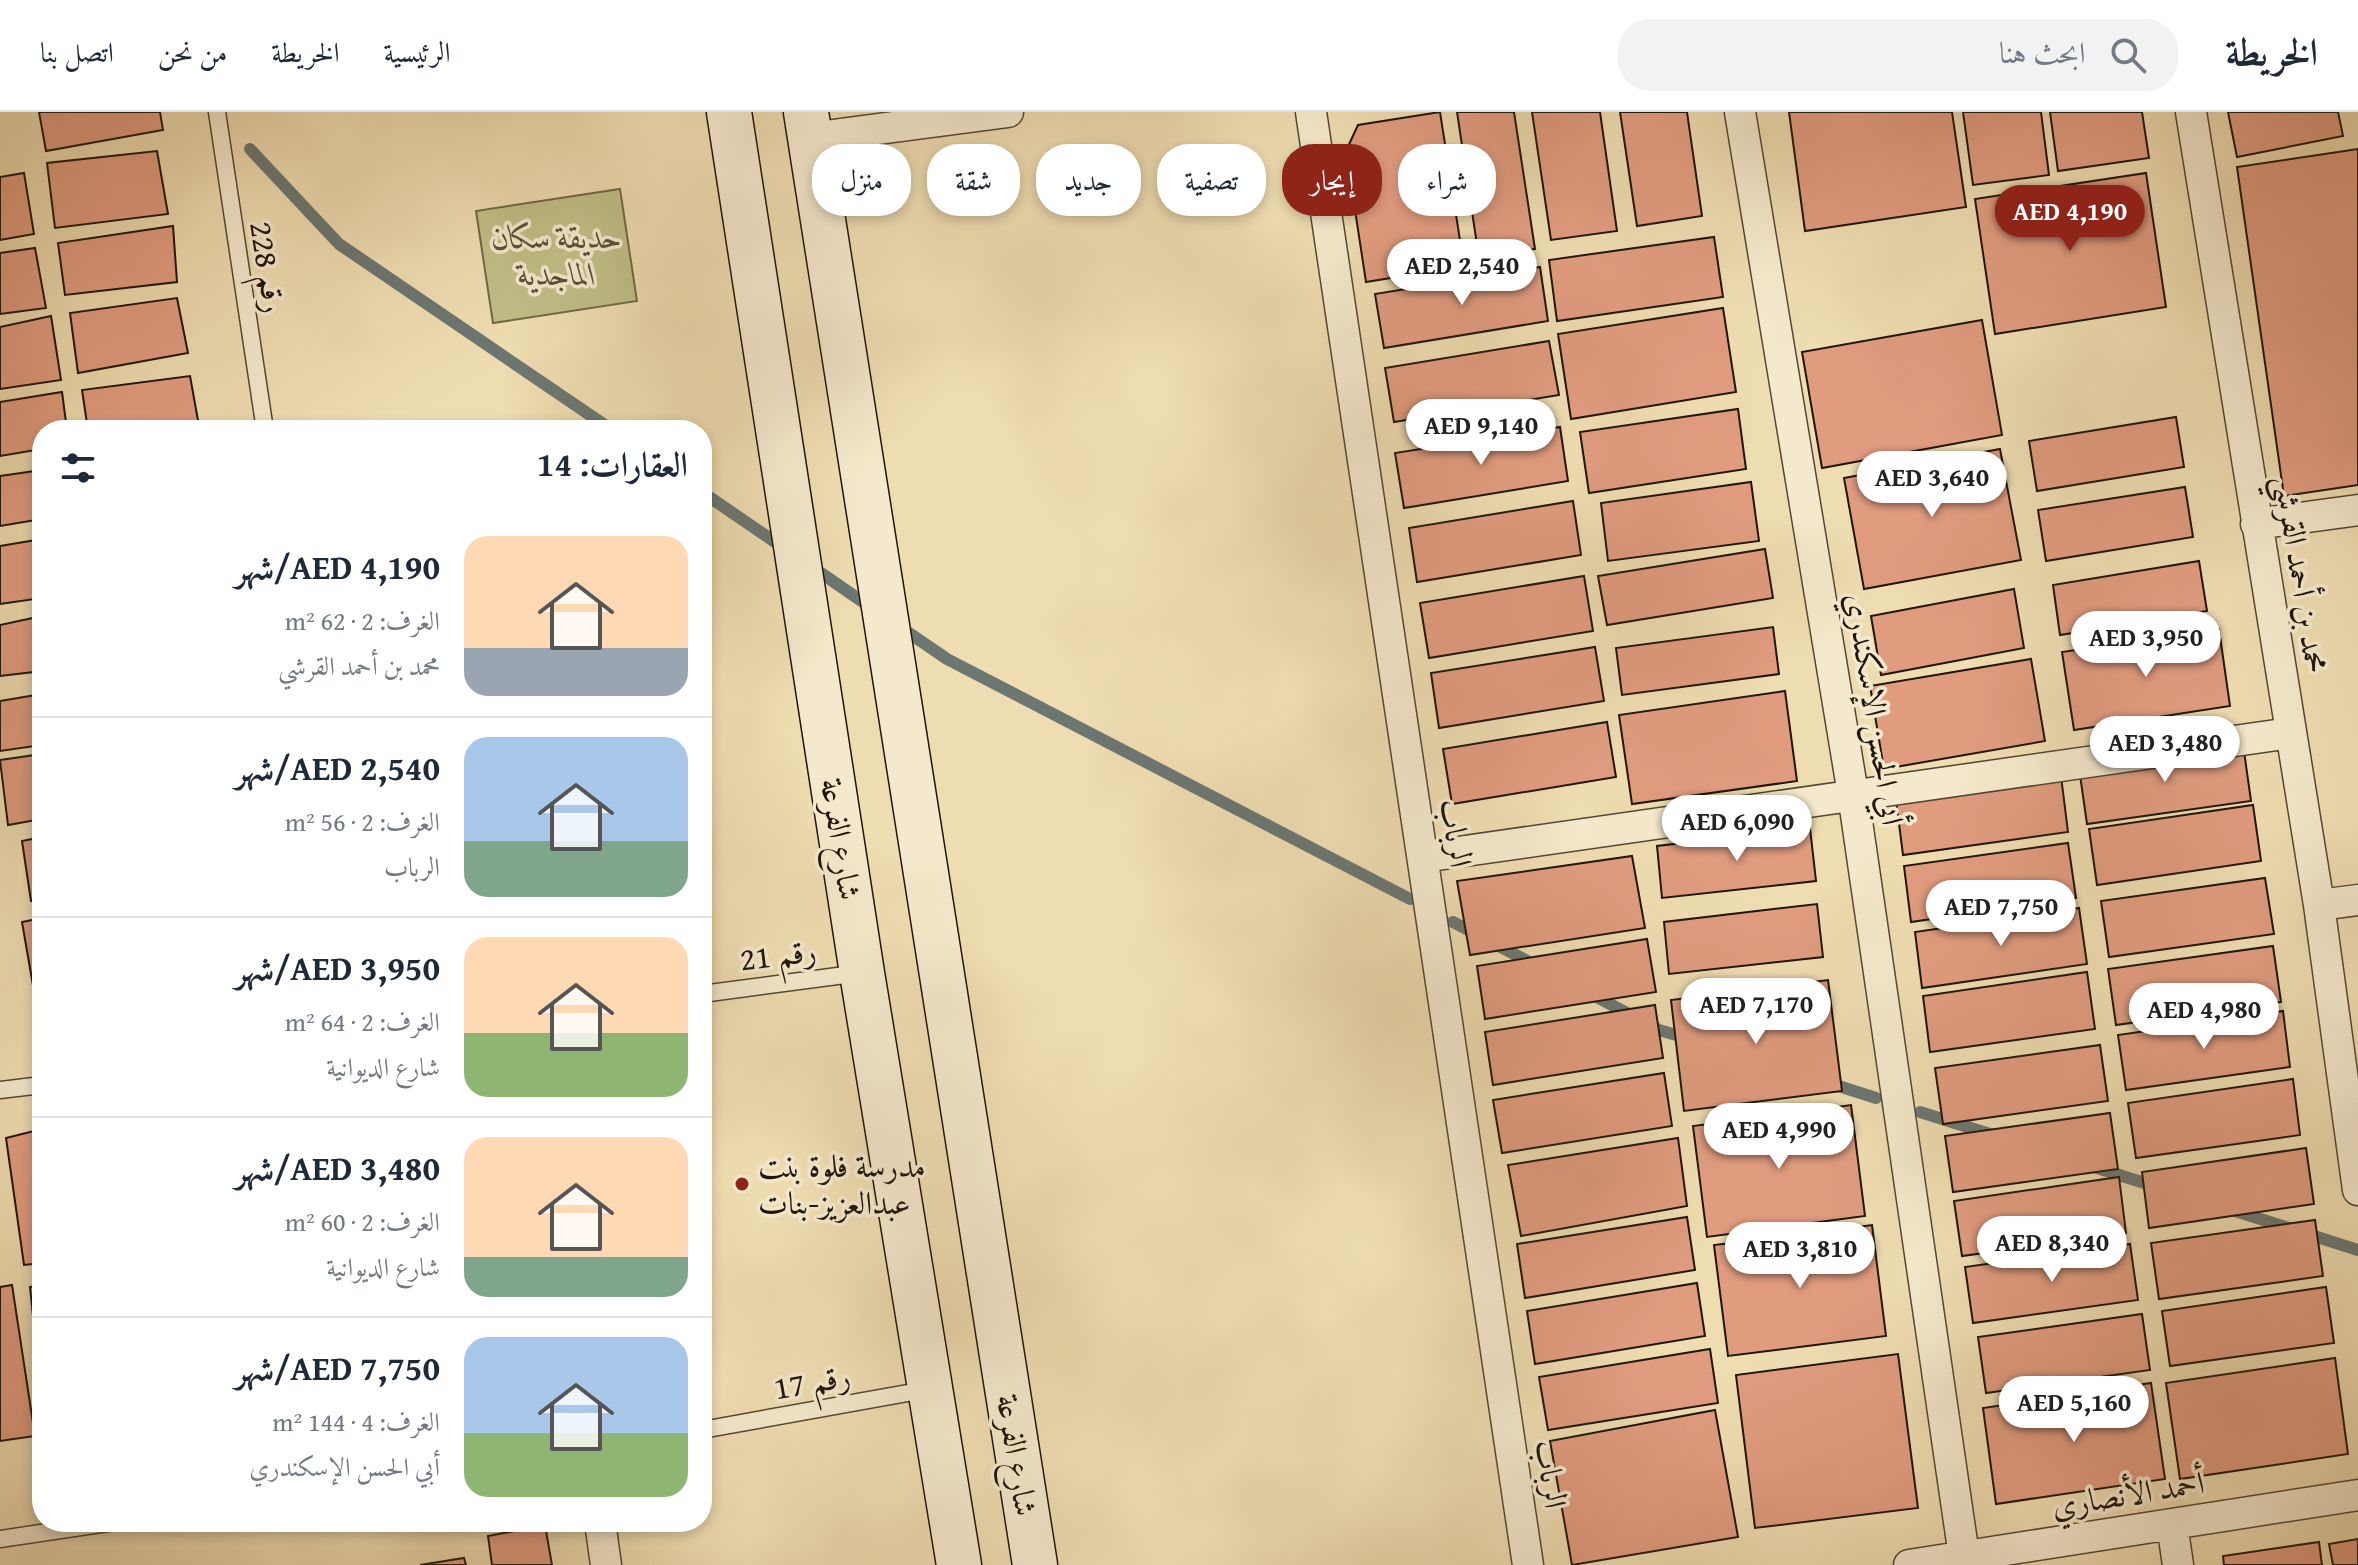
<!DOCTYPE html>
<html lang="ar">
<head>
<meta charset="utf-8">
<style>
  body { margin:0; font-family:"Gentium Book Plus",Amiri,serif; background:#f2f2f3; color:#1f2937; direction:rtl; height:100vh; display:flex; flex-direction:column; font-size:30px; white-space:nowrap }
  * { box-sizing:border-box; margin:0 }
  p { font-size:26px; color:#747a83 }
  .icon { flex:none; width:44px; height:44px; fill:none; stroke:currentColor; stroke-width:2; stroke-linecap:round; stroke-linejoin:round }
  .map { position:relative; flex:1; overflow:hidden; direction:ltr }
  .sheet { position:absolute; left:32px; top:308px; width:680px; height:1112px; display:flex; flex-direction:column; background:#fff; border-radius:32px; box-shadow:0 4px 12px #0003; direction:rtl }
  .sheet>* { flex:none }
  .hud { position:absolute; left:736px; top:32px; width:760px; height:72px; direction:rtl; display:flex; gap:16px }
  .price { position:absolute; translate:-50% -68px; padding:0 18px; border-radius:28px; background:#fff; color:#222; font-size:26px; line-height:52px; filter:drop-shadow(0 2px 4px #0008) }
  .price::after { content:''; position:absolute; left:50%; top:48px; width:24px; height:18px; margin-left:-12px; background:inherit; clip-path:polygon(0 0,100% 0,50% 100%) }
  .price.current { background:#8f2418; color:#fff }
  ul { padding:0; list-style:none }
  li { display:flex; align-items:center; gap:24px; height:200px; padding:0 24px }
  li+li { border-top:2px solid #e0e1e3 }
  li span { display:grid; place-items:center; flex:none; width:224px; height:160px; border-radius:24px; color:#555 }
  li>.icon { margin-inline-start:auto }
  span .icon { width:96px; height:96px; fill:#fffc; stroke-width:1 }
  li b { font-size:34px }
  h2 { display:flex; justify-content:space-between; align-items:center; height:96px; padding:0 24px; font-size:34px }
  .chip { padding:0 28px; border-radius:32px; background:#fff; box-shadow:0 4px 12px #0003; font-size:28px; line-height:72px }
  .chip.current { background:#8f2418; color:#fff }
  header { display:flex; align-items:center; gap:48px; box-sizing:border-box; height:112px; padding:0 40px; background:#fff; border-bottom:2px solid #e0e1e3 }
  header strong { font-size:38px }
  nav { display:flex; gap:44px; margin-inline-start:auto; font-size:28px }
  .search { width:560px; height:72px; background:#f2f2f3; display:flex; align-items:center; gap:20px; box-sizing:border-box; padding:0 28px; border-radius:32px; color:#747a83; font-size:30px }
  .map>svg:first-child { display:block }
</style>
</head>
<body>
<header>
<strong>الخريطة</strong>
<div class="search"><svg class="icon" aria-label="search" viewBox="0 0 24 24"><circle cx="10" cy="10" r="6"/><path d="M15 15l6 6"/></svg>ابحث هنا</div>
<nav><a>الرئيسية</a><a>الخريطة</a><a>من نحن</a><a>اتصل بنا</a></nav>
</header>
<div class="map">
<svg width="2358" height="1453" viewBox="0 0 2358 1453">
  <rect width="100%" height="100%" fill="#efddb2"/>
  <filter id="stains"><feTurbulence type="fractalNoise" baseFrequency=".0025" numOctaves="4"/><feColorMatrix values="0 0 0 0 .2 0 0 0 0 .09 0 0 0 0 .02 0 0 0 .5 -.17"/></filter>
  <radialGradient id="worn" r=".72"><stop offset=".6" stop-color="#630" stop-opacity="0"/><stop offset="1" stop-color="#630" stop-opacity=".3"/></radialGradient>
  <path fill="#c0bf87" stroke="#706a48" stroke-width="2" d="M 620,77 L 637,189 L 493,211 L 476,99 Z"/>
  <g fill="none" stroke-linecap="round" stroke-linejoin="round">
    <path stroke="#6c7772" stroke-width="12" d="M 250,37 L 339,132 L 612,318
      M 702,380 L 775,430
      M 821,461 L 863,490
      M 909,521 L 947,547 L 1410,787
      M 1453,810 L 1535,853
      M 1591,882 L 1659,918 L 1690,927
      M 1826,970 L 1876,986
      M 1920,1000 L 1993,1023
      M 2091,1054 L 2157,1075
      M 2232,1098 L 2358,1138"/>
  </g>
  <path fill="#e19c80" stroke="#1f160a" stroke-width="2" d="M 39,0 L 160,0 L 163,18 L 46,39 Z
    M 1440,0 L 1464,154 L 1366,170 L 1346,39 L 1358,13 Z
    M 1457,0 L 1514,0 L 1535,137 L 1479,146 Z
    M 1532,0 L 1600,0 L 1617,119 L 1551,128 Z
    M 1620,0 L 1687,0 L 1702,104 L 1637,114 Z
    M 1789,0 L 1952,0 L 1966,95 L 1805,119 Z
    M 1963,0 L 2041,0 L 2049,63 L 1973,73 Z
    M 2050,0 L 2142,0 L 2149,46 L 2058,59 Z
    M 2228,0 L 2338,0 L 2343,24 L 2237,45 Z
    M 2358,37 L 2358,373 L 2284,384 L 2237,55 Z
    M 157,39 L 168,102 L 55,116 L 47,51 Z
    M 24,61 L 34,122 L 0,128 L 0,65 Z
    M 2146,61 L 2166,195 L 1995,222 L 1975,87 Z
    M 173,114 L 177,170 L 65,183 L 58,131 Z
    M 1714,125 L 1723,185 L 1557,209 L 1549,148 Z
    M 35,136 L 46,196 L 0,202 L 0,141 Z
    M 1540,155 L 1548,209 L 1384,236 L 1375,182 Z
    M 177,186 L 188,241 L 78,261 L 70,201 Z
    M 1723,196 L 1736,280 L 1571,307 L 1558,222 Z
    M 51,204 L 61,268 L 0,277 L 0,215 Z
    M 1982,208 L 2002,323 L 1822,356 L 1802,240 Z
    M 1549,229 L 1559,283 L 1394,310 L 1385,256 Z
    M 190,264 L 199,314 L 173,318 L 88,318 L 82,278 Z
    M 62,280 L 67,318 L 42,318 L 42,337 L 0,344 L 0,290 Z
    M 1738,297 L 1746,357 L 1589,381 L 1580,320 Z
    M 2176,305 L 2184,355 L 2037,379 L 2029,329 Z
    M 1560,315 L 1568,369 L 1404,396 L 1395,341 Z
    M 2000,337 L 2021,448 L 1864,477 L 1844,366 Z
    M 42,358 L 42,407 L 0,414 L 0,364 Z
    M 1751,370 L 1759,429 L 1608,449 L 1601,391 Z
    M 2185,375 L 2193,425 L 2046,449 L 2038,398 Z
    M 1573,389 L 1581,443 L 1417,470 L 1409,416 Z
    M 42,427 L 42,486 L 0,492 L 0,434 Z
    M 1765,437 L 1773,486 L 1607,513 L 1598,464 Z
    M 2199,449 L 2207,499 L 2060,523 L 2053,473 Z
    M 1584,464 L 1593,519 L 1429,546 L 1420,491 Z
    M 2014,477 L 2024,536 L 1881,563 L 1871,504 Z
    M 42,504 L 42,559 L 0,564 L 0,513 Z
    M 1773,515 L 1779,562 L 1622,583 L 1616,536 Z
    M 2219,517 L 2230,594 L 2074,618 L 2062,540 Z
    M 1595,535 L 1604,589 L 1439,616 L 1431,561 Z
    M 2031,547 L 2045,629 L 1884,657 L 1870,574 Z
    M 1785,579 L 1797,669 L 1632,692 L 1619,603 Z
    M 42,582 L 42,633 L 0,639 L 0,589 Z
    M 1607,610 L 1616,665 L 1452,692 L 1443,637 Z
    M 2243,632 L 2251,689 L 2087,712 L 2079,656 Z
    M 42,642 L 42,707 L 8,713 L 0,648 Z
    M 2061,664 L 2068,720 L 1903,743 L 1896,688 Z
    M 2253,693 L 2261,749 L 2097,773 L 2089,717 Z
    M 1810,716 L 1816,769 L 1662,786 L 1657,734 Z
    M 42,725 L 42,787 L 31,789 L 22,729 Z
    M 2068,731 L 2076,786 L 1911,810 L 1904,754 Z
    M 1632,744 L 1645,816 L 1470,843 L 1457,769 Z
    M 2265,766 L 2274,822 L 2109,845 L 2101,789 Z
    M 1817,792 L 1823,845 L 1669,862 L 1664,810 Z
    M 2079,796 L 2087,852 L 1922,876 L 1915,820 Z
    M 42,806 L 42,883 L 35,885 L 22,810 Z
    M 1647,827 L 1656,880 L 1485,907 L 1477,854 Z
    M 2273,834 L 2281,890 L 2116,913 L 2108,857 Z
    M 2087,860 L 2095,917 L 1930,940 L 1923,884 Z
    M 1828,868 L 1842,979 L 1684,999 L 1671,888 Z
    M 1655,893 L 1663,946 L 1493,973 L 1485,920 Z
    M 2283,899 L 2290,955 L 2126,978 L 2118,923 Z
    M 2100,933 L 2108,989 L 1943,1012 L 1935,956 Z
    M 1664,961 L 1672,1014 L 1502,1041 L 1493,988 Z
    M 2293,967 L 2300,1023 L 2136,1046 L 2128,991 Z
    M 1851,993 L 1865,1104 L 1707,1125 L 1693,1014 Z
    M 2110,1001 L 2118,1057 L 1953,1080 L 1945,1024 Z
    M 42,1017 L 42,1151 L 24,1153 L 6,1026 Z
    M 1678,1026 L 1687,1094 L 1521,1124 L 1508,1053 Z
    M 2306,1036 L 2314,1092 L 2149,1116 L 2142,1060 Z
    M 2119,1065 L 2126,1121 L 1962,1144 L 1954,1089 Z
    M 1687,1105 L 1695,1158 L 1525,1186 L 1517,1132 Z
    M 2315,1108 L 2323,1164 L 2159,1187 L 2151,1131 Z
    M 1872,1113 L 1886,1224 L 1728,1244 L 1714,1133 Z
    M 2130,1132 L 2138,1188 L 1973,1211 L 1965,1155 Z
    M 1697,1171 L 1705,1224 L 1535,1252 L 1527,1199 Z
    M 12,1173 L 35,1324 L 0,1329 L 0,1175 Z
    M 42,1173 L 42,1291 L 30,1175 Z
    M 2326,1175 L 2334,1231 L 2170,1254 L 2162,1199 Z
    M 2142,1202 L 2150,1258 L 1986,1281 L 1978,1225 Z
    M 1710,1237 L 1718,1291 L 1548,1318 L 1539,1265 Z
    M 1898,1242 L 1918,1396 L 1755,1416 L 1736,1263 Z
    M 2335,1246 L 2348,1342 L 2180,1367 L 2166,1271 Z
    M 2151,1271 L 2165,1367 L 1996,1392 L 1983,1296 Z
    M 1715,1298 L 1738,1425 L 1572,1453 L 1550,1329 Z
    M 545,1413 L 552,1453 L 492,1453 L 488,1424 Z
    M 2358,1427 L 2358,1453 L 2333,1453 L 2329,1432 Z
    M 2319,1430 L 2322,1453 L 2224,1453 L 2223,1444 Z
    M 464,1446 L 466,1453 L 420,1453 Z"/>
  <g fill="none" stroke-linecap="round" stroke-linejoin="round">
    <defs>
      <path id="lane" d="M 217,0 L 265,318
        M 702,882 L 860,861
        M 0,978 L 42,973
        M 702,1318 L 930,1277
        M 0,1427 L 114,1410"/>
      <path id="street" d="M 1311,0 L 1528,1453
        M 1740,0 L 1853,682 L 1964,1444
        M 2191,0 L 2319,793 L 2358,1078
        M 810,26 L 1008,0
        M 2256,412 L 2358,398
        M 1423,745 L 2291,621
        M 2319,793 L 2358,788
        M 600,1410 L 606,1453
        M 2172,1412 L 2178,1453
        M 1909,1453 L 2358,1383"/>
      <path id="secondary" d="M 729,0 L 862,861 L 959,1453
        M 806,0 L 1035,1453"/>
    </defs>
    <use href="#lane" stroke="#534834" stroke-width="19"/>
    <use href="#street" stroke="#534834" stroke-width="33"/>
    <use href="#secondary" stroke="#1f160a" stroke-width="47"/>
    <use href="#lane" stroke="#f5e9cd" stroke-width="16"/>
    <use href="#street" stroke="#f5e9cd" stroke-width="30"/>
    <use href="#secondary" stroke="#f5e9cd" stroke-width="44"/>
  </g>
  <circle fill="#8f2418" stroke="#f5e9cd" stroke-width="3" cx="742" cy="1072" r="8"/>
  <g text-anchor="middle" stroke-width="7" stroke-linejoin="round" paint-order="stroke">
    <g font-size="32" font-style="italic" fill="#575136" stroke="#f5e9cd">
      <text x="557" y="136">حديقة سكان<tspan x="557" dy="37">الماجدية</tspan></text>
    </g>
    <g font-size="32" fill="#1f160a" stroke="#f5e9cd">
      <text transform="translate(268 155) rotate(81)" y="11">رقم 228</text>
      <text transform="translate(2301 462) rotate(81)" y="11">محمد بن أحمد القرشي</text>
      <text transform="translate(1875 597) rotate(81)" y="11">أبي الحسن الإسكندري</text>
      <text transform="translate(1456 721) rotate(81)" y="11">الرباب</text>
      <text transform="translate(841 727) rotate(81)" y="11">شارع الفرعة</text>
      <text transform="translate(778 843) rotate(-7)" y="11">رقم 21</text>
      <text transform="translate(812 1270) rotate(-10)" y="11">رقم 17</text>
      <text transform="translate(1017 1343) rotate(81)" y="11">شارع الفرعة</text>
      <text transform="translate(1551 1362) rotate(82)" y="11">الرباب</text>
      <text transform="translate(2128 1382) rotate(-9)" y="11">أحمد الأنصاري</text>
    </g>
    <g font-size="32" fill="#1f160a" stroke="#f5e9cd" text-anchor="start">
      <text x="758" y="1065">مدرسة فلوة بنت<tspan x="758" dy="37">عبدالعزيز-بنات</tspan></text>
    </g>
  </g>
  <rect width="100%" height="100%" filter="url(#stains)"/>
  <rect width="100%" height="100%" fill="url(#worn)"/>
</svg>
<b class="price current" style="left:2070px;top:141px">AED 4,190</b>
<b class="price" style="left:1462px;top:195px">AED 2,540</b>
<b class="price" style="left:1481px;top:355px">AED 9,140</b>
<b class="price" style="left:1932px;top:407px">AED 3,640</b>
<b class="price" style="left:2146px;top:567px">AED 3,950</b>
<b class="price" style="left:2165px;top:672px">AED 3,480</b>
<b class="price" style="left:1737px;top:751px">AED 6,090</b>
<b class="price" style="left:2001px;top:836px">AED 7,750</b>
<b class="price" style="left:1756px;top:934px">AED 7,170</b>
<b class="price" style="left:2204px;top:939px">AED 4,980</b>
<b class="price" style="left:1779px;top:1059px">AED 4,990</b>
<b class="price" style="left:2052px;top:1172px">AED 8,340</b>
<b class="price" style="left:1800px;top:1178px">AED 3,810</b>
<b class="price" style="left:2074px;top:1332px">AED 5,160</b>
<div class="hud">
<a class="chip">شراء</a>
<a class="chip current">إيجار</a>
<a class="chip">تصفية</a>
<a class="chip">جديد</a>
<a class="chip">شقة</a>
<a class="chip">منزل</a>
</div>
<section class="sheet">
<h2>العقارات: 14<svg class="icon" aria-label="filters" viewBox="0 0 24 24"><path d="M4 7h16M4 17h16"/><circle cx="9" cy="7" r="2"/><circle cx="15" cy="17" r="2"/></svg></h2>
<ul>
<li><span style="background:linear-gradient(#ffd9b3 70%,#9aa5b1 0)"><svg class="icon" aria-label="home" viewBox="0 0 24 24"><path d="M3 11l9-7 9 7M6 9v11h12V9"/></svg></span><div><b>AED 4,190/شهر</b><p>الغرف: 2 · 62 m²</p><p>محمد بن أحمد القرشي</p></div></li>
<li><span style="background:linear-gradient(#a9c7e8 65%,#7fa58c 0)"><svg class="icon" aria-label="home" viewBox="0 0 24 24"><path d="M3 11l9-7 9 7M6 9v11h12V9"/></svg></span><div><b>AED 2,540/شهر</b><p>الغرف: 2 · 56 m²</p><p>الرباب</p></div></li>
<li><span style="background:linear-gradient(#ffd9b3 60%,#8fb573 0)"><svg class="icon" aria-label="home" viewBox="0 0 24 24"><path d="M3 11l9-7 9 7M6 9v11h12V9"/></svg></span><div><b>AED 3,950/شهر</b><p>الغرف: 2 · 64 m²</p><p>شارع الديوانية</p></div></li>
<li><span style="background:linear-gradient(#ffd9b3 75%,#7fa58c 0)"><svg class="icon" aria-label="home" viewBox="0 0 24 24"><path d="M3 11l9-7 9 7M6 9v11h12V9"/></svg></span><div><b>AED 3,480/شهر</b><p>الغرف: 2 · 60 m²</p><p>شارع الديوانية</p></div></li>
<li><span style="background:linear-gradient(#a9c7e8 60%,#8fb573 0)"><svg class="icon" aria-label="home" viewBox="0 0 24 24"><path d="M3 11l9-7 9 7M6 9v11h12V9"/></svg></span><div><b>AED 7,750/شهر</b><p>الغرف: 4 · 144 m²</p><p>أبي الحسن الإسكندري</p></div></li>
</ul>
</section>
</div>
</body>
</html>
